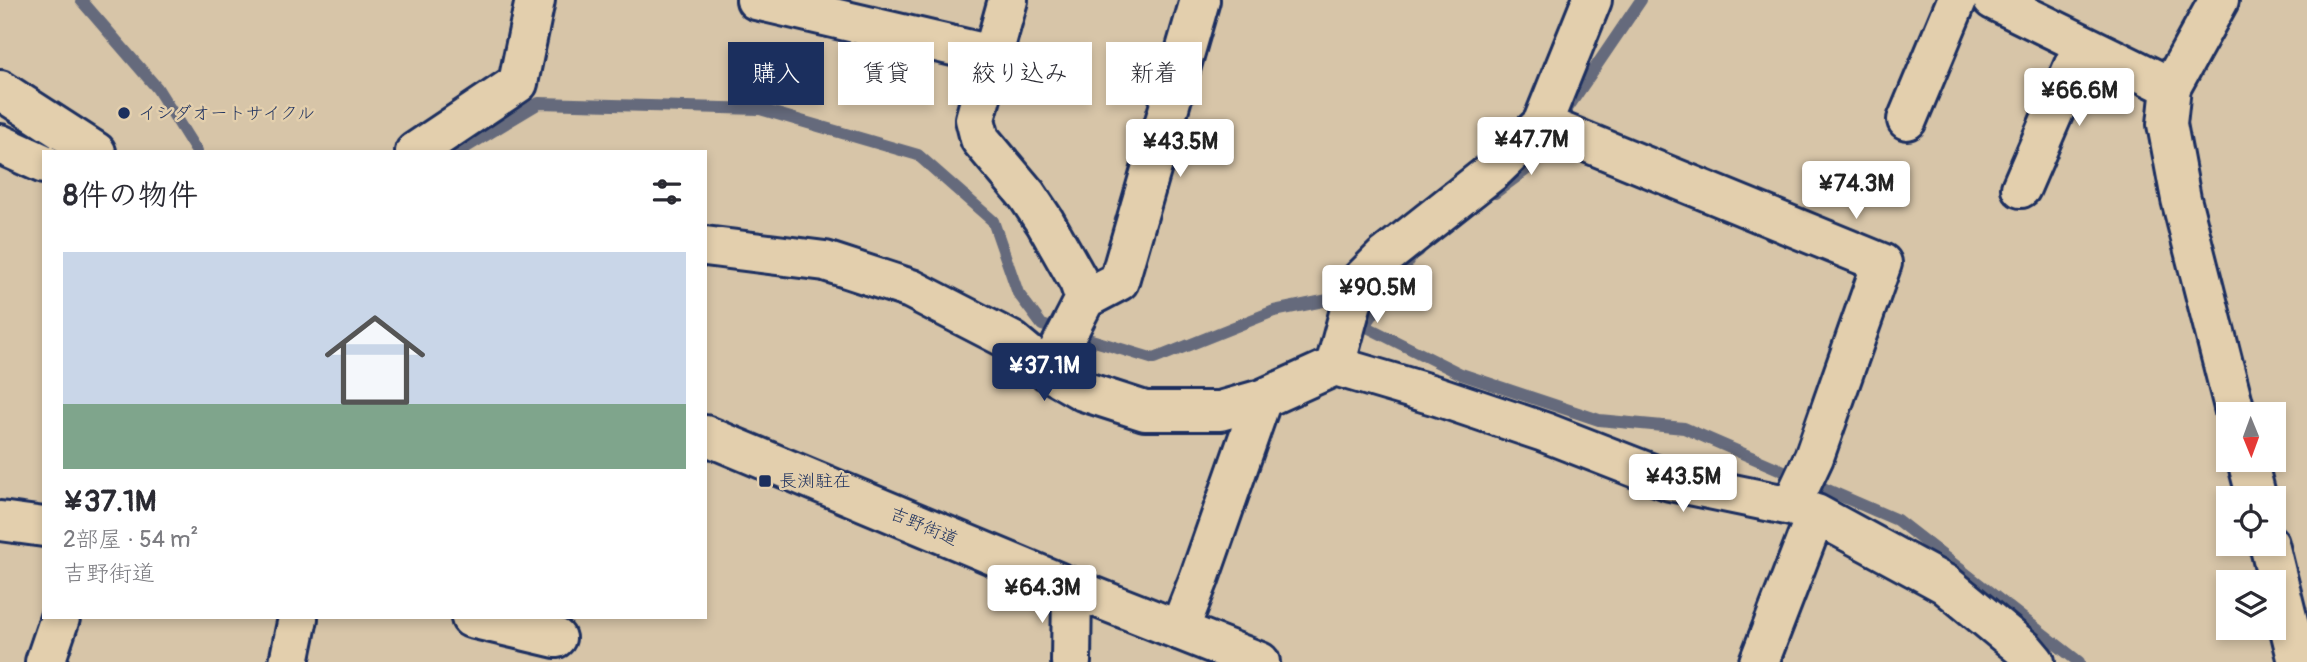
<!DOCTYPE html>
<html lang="ja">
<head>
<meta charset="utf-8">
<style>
  body { margin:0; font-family:Pangolin,"Klee One",sans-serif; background:#f2f2f3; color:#2b2b33; height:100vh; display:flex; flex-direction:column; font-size:26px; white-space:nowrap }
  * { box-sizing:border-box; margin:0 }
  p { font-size:23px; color:#7c7c81 }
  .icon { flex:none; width:38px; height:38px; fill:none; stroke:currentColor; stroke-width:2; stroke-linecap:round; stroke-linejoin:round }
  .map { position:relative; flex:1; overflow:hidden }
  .drawer { position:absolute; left:42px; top:150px; width:665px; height:469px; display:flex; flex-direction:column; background:#fff; border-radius:0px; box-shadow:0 4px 10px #0003 }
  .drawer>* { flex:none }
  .banner { position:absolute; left:728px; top:42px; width:665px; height:63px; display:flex; gap:14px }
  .needle { width:46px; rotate:179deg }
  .controls { position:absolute; left:2216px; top:402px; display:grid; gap:14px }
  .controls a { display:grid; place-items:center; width:70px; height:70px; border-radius:0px; background:#fff; box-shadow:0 4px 10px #0003; font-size:35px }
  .price { position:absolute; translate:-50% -60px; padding:0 16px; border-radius:7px; background:#fff; color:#222; font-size:23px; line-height:46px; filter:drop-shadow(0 2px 4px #0008) }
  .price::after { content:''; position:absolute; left:50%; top:42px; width:21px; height:16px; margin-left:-10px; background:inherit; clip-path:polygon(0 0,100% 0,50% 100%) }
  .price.active { background:#1b2f5e; color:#fff }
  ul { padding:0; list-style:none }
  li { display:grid; align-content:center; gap:14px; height:371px; padding:0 21px }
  li span { display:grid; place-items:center; height:217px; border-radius:0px; color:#555 }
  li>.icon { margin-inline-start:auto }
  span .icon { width:126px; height:126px; fill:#fffc; stroke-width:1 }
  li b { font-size:30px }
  h2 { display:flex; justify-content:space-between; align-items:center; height:84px; padding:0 21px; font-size:30px }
  .tag { padding:0 24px; border-radius:0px; background:#fff; box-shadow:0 4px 10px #0003; font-size:24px; line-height:63px }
  .tag.active { background:#1b2f5e; color:#fff }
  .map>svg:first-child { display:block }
</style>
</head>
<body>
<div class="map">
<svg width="2307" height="662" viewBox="0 0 2307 662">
  <rect width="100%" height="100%" fill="#d7c5a8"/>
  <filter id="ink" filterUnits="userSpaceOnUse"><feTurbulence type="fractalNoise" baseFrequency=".0143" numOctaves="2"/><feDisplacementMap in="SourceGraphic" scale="14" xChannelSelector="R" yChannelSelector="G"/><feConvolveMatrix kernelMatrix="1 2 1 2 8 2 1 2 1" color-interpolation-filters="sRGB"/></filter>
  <g filter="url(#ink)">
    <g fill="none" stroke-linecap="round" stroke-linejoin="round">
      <path stroke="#656a7b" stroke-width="12" d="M 81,0 L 157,88 L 197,152
        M 1563,115 L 1641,0
        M 458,152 L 539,103 L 760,109 L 918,155 L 993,221 L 1018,293 L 1042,325 L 1154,359 L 1274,311 L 1333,299 L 1365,326 L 1461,374 L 1599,420 L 1684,428 L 1897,520 L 2079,662
        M 1495,193 L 1526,170 L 1541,148
        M 1365,326 L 1413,255 L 1419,251"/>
      <defs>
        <path id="minor" d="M 756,0 L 992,55
          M 1008,0 L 975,119 L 980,139 L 1027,195 L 1045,222 L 1079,282 L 1085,299 L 1048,371
          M 1993,0 L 2171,87
          M 2219,0 L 2171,87 L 2167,124 L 2181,199 L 2236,415
          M 0,90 L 96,152
          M 1907,120 L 1957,0
          M 1542,124 L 1882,263 L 1814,457 L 1791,506
          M 415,152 L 518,83 L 535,0
          M 2021,188 L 2083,44
          M 705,246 L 825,261 L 911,289 L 1012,341 L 1048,371 L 1083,391 L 1145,411 L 1220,411 L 1262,399 L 1335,366 L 1357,284 L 1383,258 L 1493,171 L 1542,124 L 1592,0
          M 1085,299 L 1119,281 L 1200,0
          M 1335,366 L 1437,396 L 1544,432 L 1670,481 L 1791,506 L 1816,514 L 1945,584 L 2025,650 L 2035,662
          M 2247,460 L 2257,499
          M 0,521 L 44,527
          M 2269,544 L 2298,662
          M 471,618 L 556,638
          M 1179,630 L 1199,579 L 1262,399
          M 45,662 L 60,618
          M 289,662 L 298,618
          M 1071,662 L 1072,588
          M 1759,662 L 1816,514"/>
        <path id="highway" d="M 0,144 L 44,164
          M 705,435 L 1072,588 L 1260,662"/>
      </defs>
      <use href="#minor" stroke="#1b2f5e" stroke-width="44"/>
      <use href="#highway" stroke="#1b2f5e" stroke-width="44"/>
      <use href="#minor" stroke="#e3cfad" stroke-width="38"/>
      <use href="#highway" stroke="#e3cfad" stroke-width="38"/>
    </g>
  </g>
  <g fill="#1b2f5e" stroke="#e3cfad" stroke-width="2.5">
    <circle cx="124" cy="113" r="7"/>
    <rect x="758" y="474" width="14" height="14" rx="3.5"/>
  </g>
  <g text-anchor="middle" stroke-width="5" stroke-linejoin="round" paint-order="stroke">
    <g font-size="18" fill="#1b2f5e" stroke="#e3cfad" text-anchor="start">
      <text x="138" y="119">イシダオートサイクル</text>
      <text x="779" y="487">長渕駐在</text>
    </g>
    <g font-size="18" fill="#1b2f5e" stroke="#e3cfad">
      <text transform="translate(924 526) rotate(23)" y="6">吉野街道</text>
    </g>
  </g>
</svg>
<div class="controls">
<a><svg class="needle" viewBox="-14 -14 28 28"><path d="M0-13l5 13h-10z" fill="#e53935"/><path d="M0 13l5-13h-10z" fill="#7c7c81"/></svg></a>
<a><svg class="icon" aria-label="locate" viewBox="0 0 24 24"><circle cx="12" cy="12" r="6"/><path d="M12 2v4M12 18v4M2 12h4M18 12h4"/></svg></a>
<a><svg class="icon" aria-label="layers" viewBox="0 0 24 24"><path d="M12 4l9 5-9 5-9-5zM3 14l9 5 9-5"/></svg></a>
</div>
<b class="price" style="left:2079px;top:128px">¥66.6M</b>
<b class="price" style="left:1531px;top:177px">¥47.7M</b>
<b class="price" style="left:1180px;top:179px">¥43.5M</b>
<b class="price" style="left:1856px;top:221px">¥74.3M</b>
<b class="price" style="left:1377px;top:325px">¥90.5M</b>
<b class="price active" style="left:1044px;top:403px">¥37.1M</b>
<b class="price" style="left:1683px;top:514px">¥43.5M</b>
<b class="price" style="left:1042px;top:625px">¥64.3M</b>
<div class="banner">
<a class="tag active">購入</a>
<a class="tag">賃貸</a>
<a class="tag">絞り込み</a>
<a class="tag">新着</a>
</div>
<section class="drawer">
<h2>8件の物件<svg class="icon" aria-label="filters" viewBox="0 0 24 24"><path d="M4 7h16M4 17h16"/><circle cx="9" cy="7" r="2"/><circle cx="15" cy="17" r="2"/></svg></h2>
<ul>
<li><span style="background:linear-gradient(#c9d6e8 70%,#7fa58c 0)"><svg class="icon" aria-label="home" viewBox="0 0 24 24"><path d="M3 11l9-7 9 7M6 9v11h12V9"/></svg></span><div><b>¥37.1M</b><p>2部屋 · 54 m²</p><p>吉野街道</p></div></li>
</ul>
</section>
</div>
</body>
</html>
